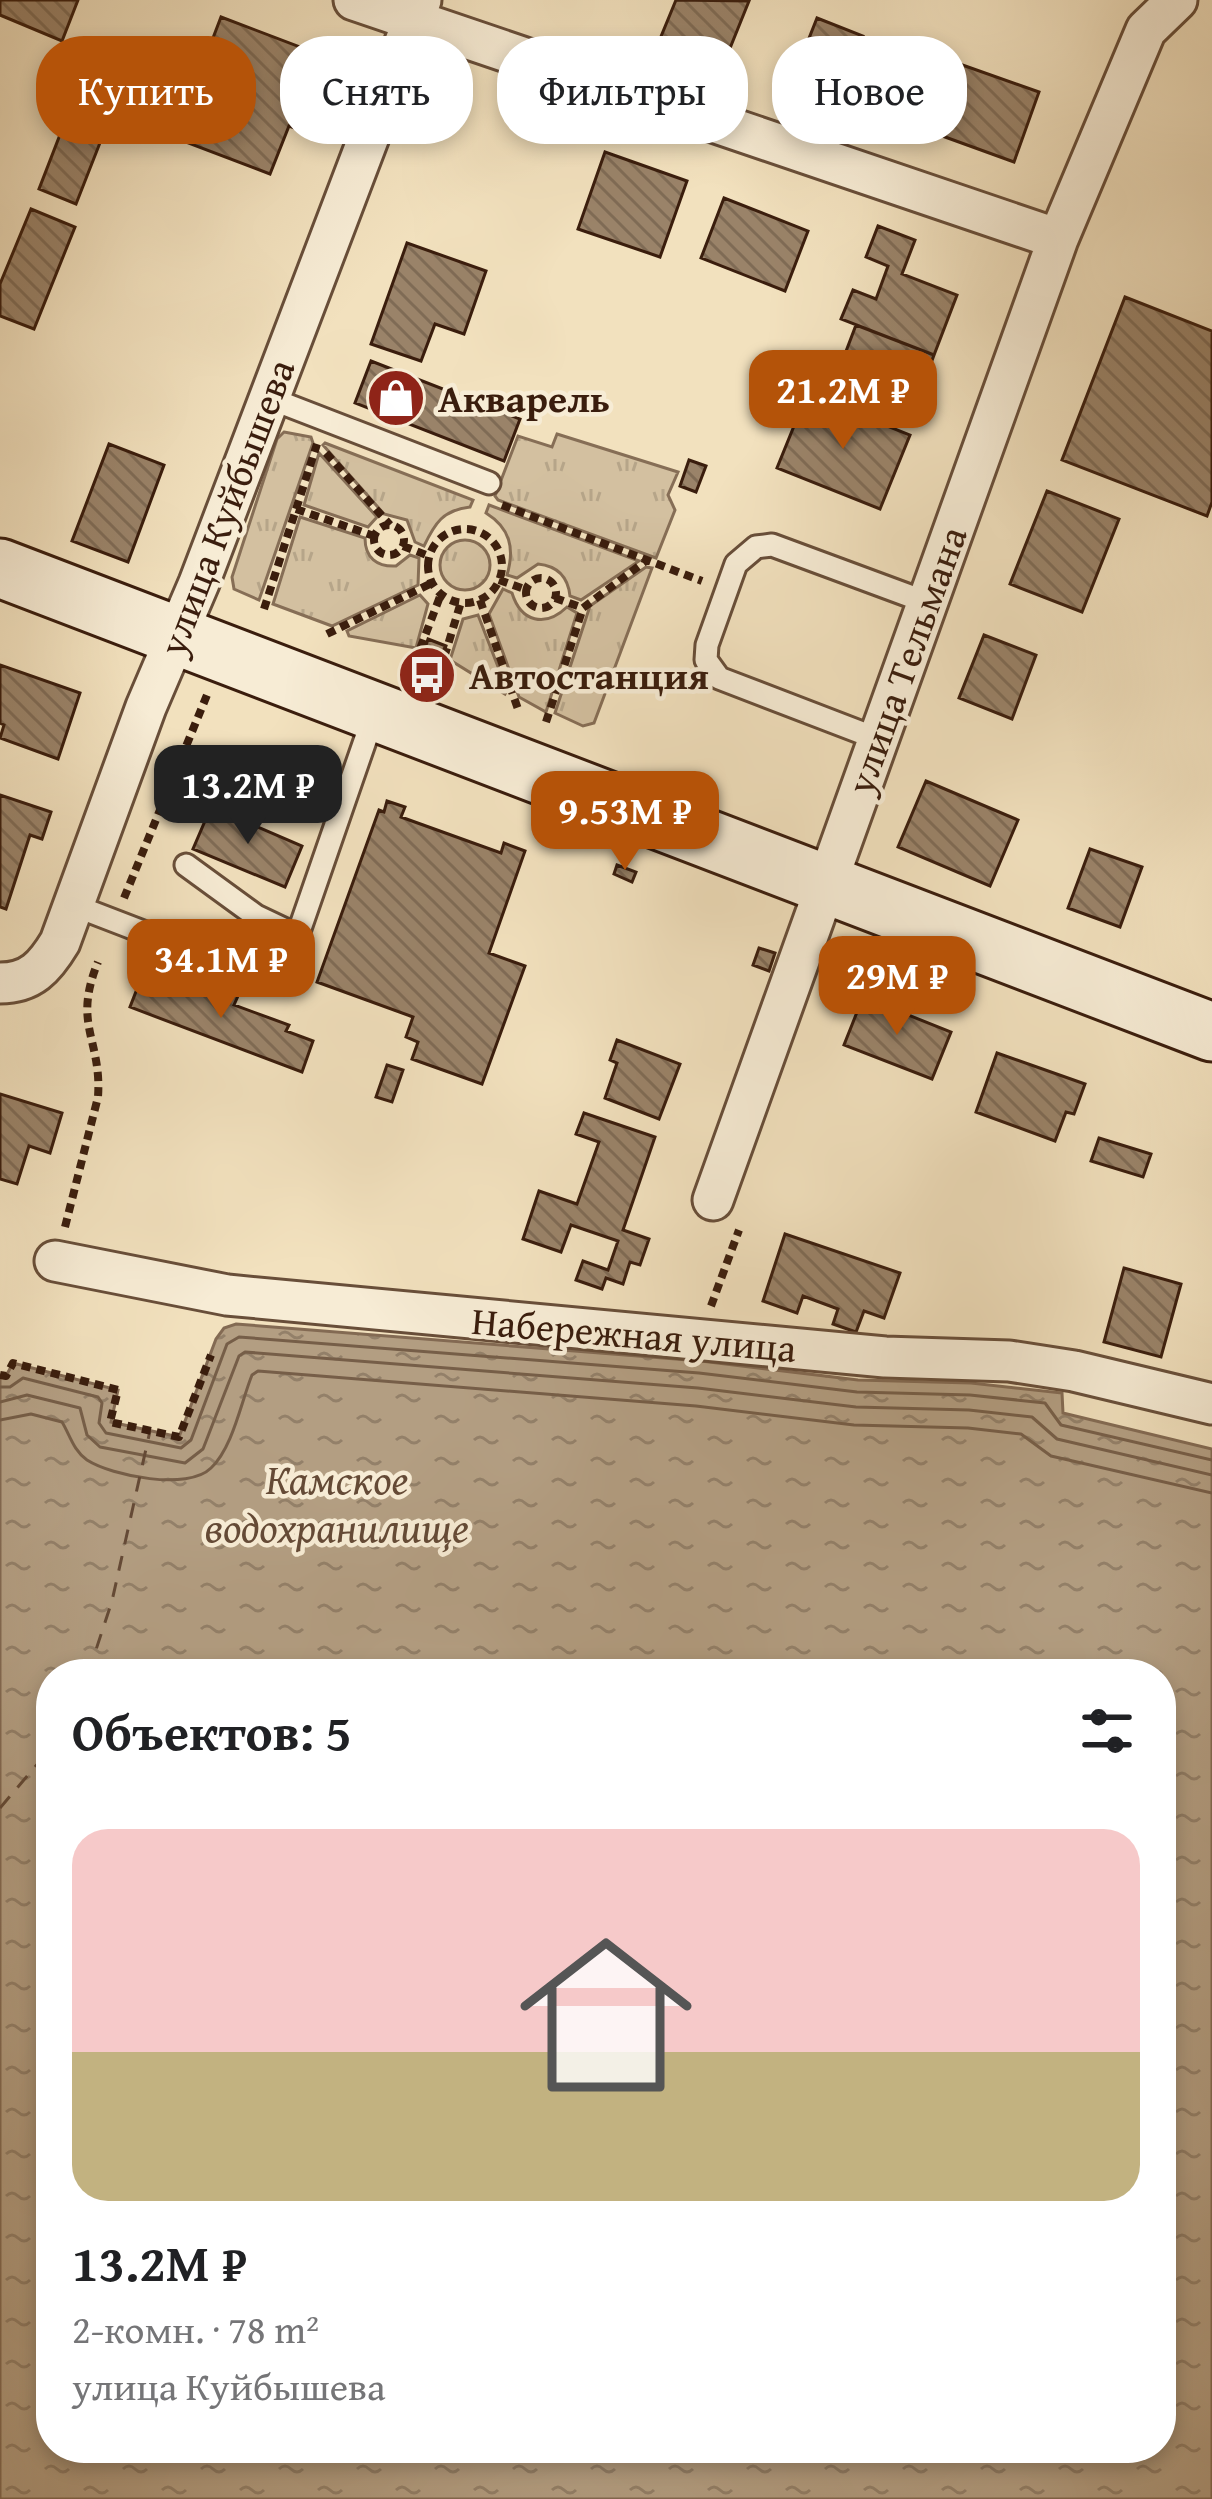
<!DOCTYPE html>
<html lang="ru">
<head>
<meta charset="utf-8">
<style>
  body { margin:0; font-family:"Gentium Book Plus",serif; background:#f2f2f2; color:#202124; height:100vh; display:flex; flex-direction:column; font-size:45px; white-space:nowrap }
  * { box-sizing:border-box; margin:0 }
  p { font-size:39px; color:#757577 }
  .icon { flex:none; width:66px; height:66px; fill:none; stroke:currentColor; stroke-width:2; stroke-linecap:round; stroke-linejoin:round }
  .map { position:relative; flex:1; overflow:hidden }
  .drawer { position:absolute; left:36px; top:1659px; width:1140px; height:804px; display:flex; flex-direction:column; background:#fff; border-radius:48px; box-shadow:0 6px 18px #0003 }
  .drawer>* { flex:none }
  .guide { position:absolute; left:36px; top:36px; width:1140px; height:108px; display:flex; gap:24px }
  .price { position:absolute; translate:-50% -102px; padding:0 27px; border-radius:24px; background:#b45309; color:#fff; font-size:39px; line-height:78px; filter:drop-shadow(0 3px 6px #0008) }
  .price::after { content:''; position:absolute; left:50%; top:72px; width:36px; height:27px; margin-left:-18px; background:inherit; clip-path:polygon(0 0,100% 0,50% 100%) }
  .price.active { background:#222; color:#fff }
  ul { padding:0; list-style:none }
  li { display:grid; align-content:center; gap:24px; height:636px; padding:0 36px }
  li span { display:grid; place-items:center; height:372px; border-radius:36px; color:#555 }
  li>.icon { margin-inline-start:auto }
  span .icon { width:216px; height:216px; fill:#fffc; stroke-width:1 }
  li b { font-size:51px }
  h2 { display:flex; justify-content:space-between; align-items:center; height:144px; padding:0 36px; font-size:51px }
  .chip { padding:0 42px; border-radius:48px; background:#fff; box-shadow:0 6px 18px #0003; font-size:42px; line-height:108px }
  .chip.active { background:#b45309; color:#fff }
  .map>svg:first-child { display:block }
</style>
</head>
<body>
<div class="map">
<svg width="1212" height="2499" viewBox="0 0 1212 2499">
  <defs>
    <pattern id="grass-tufts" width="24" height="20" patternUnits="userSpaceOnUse" patternTransform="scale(3)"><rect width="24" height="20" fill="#d3c0a0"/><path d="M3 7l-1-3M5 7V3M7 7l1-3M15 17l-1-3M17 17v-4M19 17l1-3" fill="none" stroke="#b6a589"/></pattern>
    <pattern id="water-ripples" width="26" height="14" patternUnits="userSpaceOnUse" patternTransform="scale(3)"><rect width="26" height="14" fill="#b39e82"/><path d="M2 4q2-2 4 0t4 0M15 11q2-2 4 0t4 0" fill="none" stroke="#938069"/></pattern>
    <pattern id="building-back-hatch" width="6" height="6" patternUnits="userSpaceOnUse" patternTransform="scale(3)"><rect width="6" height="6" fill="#9a8369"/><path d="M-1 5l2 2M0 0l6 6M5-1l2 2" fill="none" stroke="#7f6b55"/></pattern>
  </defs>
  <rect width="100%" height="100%" fill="#f2e1be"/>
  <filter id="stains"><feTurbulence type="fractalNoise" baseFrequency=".00167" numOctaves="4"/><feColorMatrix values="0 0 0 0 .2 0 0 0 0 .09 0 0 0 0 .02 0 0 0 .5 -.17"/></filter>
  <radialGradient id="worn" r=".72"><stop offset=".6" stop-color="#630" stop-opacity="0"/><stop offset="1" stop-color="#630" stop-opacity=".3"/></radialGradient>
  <path fill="url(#grass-tufts)" stroke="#866e56" stroke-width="3" d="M 284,432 L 311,437 L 313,443 L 259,600 L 234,589 L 232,577 L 277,439 Z
    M 557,434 L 678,472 L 668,495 L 675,510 L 656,558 L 498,500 L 495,496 L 518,436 L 552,447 Z
    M 325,443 L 473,500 L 470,507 C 443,510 435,523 424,546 L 415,542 L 407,520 L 384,514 L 323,445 Z
    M 319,453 L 377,517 L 368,527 L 304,505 Z
    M 489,505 L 639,561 L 581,600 L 570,596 C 568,577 558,566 538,564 L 517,578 L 507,575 C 515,548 510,528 486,513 Z
    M 300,517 L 365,538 C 365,558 377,567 396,566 L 410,555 L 419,558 L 418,585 L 332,626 L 273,604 Z
    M440 565a25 25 0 1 1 50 0a25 25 0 1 1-50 0Z
    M 646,567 L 652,568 L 594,723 L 583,726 L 555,713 L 590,606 Z
    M 503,589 L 512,593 C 521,622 545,628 567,607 L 577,613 L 546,712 L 519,697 L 489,614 Z
    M 420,595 L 428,604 L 416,648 L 349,636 L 347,631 Z
    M 478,615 L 507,690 L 505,694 L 450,660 L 463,619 Z"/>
  <path fill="url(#water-ripples)" stroke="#836a53" stroke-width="3" fill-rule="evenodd" d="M 236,1324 L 701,1361 L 858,1380 L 971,1383 L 1062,1393 L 1063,1413 L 1212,1449 L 1212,2499 L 0,2499 L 0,1375 L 6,1376 L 13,1363 L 118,1390 L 111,1422 L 179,1437 L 216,1339 L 224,1328 ZM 51,1674 L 1161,1674 L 1161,2448 L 51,2448 Z"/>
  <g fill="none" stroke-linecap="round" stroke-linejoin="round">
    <path stroke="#765e48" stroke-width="3" d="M 0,1387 L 10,1387 L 23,1378 L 98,1397 L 102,1403 L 99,1423 L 106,1433 L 181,1448 L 191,1440 L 227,1344 L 239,1337 L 699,1373 L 857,1392 L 970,1395 L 1045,1403 L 1061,1425 L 1212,1460
      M 0,1402 L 27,1395 L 80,1408 L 87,1435 L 100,1447 L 185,1463 L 203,1449 L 239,1356 L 245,1352 L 698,1388 L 856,1407 L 969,1410 L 1032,1417 L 1057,1439 L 1212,1475
      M 0,1420 L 31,1414 L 62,1422 C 70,1435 73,1450 87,1460 C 112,1476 188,1491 211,1468 C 233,1447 241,1402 252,1375 L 258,1371 L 696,1406 L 854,1425 L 968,1428 L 1021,1434 L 1051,1456 L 1212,1493"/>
    <path stroke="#644a36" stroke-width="3" stroke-dasharray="15 12" stroke-linecap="butt" d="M 88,1674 L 112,1601 L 150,1431
      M 0,1808 L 51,1748"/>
  </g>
  <path fill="url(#building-back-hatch)" stroke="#3a1d0d" stroke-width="3" d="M 0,0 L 78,0 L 62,41 L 0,15 Z
    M 676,0 L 749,1 L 724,63 L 660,39 Z
    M 221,17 L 316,53 L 297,103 L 312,108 L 307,120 L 303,131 L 289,126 L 270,174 L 175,138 Z
    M 817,18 L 863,36 L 837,102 L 791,84 Z
    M 937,56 L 1039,92 L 1014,162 L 912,125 Z
    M 87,65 L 125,79 L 76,204 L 39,189 Z
    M 605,152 L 687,181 L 660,257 L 578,229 Z
    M 724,198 L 808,231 L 785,291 L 701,258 Z
    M 31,209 L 75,227 L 34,329 L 0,316 L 0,284 Z
    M 878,226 L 915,240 L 902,274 L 957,295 L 934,355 L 841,319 L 853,290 L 876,299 L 888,266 L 866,257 Z
    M 407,243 L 486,271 L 464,334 L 435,324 L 421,361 L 371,344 Z
    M 1125,297 L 1212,331 L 1212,502 L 1207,516 L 1062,460 Z
    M 856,325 L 934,355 L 910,419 L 844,394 L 847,388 L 834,383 Z
    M 371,361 L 520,419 L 504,461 L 355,403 Z
    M 807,394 L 910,435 L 880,509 L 777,468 Z
    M 109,444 L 164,465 L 128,562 L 72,541 Z
    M 689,460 L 706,466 L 696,492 L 680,486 Z
    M 1047,491 L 1119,519 L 1082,612 L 1010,584 Z
    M 984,635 L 1036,655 L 1012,719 L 959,698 Z
    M 428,639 L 446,646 L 443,655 L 425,648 Z
    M 0,665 L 80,693 L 58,759 L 0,738 L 4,725 L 0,723 Z
    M 926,781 L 1018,820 L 990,886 L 898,847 Z
    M 0,795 L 51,812 L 42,839 L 30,835 L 6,909 L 0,907 Z
    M 387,801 L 405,807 L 401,817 L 501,853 L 504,843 L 525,851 L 489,953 L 525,966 L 482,1084 L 412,1059 L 418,1042 L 406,1037 L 413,1017 L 317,982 L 379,810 L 384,812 Z
    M 211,807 L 302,846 L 285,887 L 193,849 Z
    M 1090,849 L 1142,867 L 1120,927 L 1068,908 Z
    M 617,865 L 636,872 L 632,882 L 614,874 Z
    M 759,948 L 775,953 L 769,971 L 753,965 Z
    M 144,971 L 218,999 L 221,990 L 229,993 L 238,996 L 234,1005 L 289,1025 L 286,1031 L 313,1041 L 302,1072 L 130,1007 Z
    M 863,997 L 951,1032 L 932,1079 L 844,1045 Z
    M 617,1040 L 680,1064 L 659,1119 L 605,1098 L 617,1063 L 610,1060 Z
    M 997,1053 L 1085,1084 L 1074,1114 L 1066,1112 L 1055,1141 L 976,1112 Z
    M 387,1065 L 403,1070 L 392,1102 L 376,1097 Z
    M 0,1094 L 62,1113 L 50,1153 L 29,1146 L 17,1184 L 0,1179 Z
    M 584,1113 L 655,1137 L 623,1230 L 649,1239 L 640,1265 L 630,1262 L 623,1284 L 606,1278 L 602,1289 L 576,1280 L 583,1261 L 608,1270 L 618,1241 L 571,1225 L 561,1252 L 523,1239 L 539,1191 L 577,1204 L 599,1142 L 576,1134 Z
    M 1099,1138 L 1151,1154 L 1143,1177 L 1091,1161 Z
    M 785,1234 L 900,1273 L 884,1318 L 864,1311 L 856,1332 L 833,1324 L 838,1309 L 803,1296 L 797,1313 L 763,1301 Z
    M 1124,1268 L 1181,1284 L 1161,1357 L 1104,1342 Z"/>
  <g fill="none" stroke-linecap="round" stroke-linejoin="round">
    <defs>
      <path id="lane" d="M 269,398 L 489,483
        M 878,739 L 719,678 L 706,660 L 707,645 L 736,564 L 756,547 L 772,545 L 926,602
        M 186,865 L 256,916 L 298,936
        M 73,905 L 268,980 L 279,977 L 287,966 L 375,712"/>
      <path id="street" d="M 354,0 L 1058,239
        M 0,983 C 31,983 45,967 60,942 L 146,707 L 199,583 L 421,0
        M 713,1200 L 1058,239 L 1146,30 L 1177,0
        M 55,1261 L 227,1295 L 885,1357 L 1009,1361 L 1074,1371 L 1212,1404"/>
      <path id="secondary" d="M 0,568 L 1212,1032"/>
    </defs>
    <use href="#lane" stroke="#684e39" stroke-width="27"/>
    <use href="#street" stroke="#684e39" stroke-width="45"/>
    <use href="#secondary" stroke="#3a1d0d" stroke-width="63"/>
    <path stroke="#3a1d0d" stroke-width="8" stroke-dasharray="9 6" stroke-linecap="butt" d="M 326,453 L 390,525
      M 502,505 L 702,581
      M 296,509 L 374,536
      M374 540a15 15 0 1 1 30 0a15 15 0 1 1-30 0Z
      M428 566a37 37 0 1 1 74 0a37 37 0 1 1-74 0Z
      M 403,546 L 429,556
      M526 593a15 15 0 1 1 30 0a15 15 0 1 1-30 0Z
      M 499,580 L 527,590
      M 555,598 L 583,608
      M 480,600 L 519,712
      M 264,609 L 317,444
      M 327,634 L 432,583
      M 415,662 L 441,594
      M 440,671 L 461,602
      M 546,722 L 583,608 L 647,560
      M 124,898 L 207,695
      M 65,1227 L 98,1097 C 102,1039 72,1025 98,962
      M 711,1306 L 739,1230
      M 0,1375 L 6,1376 L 13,1363 L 118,1390 L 110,1422 L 179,1437 L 211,1355"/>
    <use href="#lane" stroke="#f7ecd5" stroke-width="21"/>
    <use href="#street" stroke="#f7ecd5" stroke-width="39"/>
    <use href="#secondary" stroke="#f7ecd5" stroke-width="57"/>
  </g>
  <defs>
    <symbol id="shop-disc" viewBox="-11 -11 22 22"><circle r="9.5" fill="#8f2418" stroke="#f7ecd5"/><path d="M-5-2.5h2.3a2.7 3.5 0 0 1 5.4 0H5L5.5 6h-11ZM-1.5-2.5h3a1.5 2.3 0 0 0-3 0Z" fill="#fff"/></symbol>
    <symbol id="bus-disc" viewBox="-11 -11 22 22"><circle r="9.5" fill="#8f2418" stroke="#f7ecd5"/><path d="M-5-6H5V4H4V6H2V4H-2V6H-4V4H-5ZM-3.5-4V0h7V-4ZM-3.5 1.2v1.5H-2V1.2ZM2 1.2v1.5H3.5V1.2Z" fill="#fff"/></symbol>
  </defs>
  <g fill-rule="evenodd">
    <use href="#shop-disc" x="363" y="365" width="66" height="66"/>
    <use href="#bus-disc" x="394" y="642" width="66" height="66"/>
  </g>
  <g text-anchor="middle" stroke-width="9" stroke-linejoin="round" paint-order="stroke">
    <g font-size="39" font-weight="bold" fill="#3a1d0d" stroke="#f7ecd5" text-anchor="start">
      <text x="438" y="412">Акварель</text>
      <text x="469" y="689">Автостанция</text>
    </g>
    <g font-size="39" fill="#3a1d0d" stroke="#f7ecd5">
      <text transform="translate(226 507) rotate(-69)" y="14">улица Куйбышева</text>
      <text transform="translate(906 660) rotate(-70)" y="14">улица Тельмана</text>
      <text transform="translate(634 1334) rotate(5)" y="14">Набережная улица</text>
    </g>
    <g font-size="42" font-style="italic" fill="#644a36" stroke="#f7ecd5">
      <text x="337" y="1494">Камское<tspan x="337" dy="48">водохранилище</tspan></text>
    </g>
  </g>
  <rect width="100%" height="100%" filter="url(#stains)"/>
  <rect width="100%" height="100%" fill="url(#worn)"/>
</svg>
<b class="price" style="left:843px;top:452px">21.2M ₽</b>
<b class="price active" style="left:248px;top:847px">13.2M ₽</b>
<b class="price" style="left:625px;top:873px">9.53M ₽</b>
<b class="price" style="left:221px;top:1021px">34.1M ₽</b>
<b class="price" style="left:897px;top:1038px">29M ₽</b>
<div class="guide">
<a class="chip active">Купить</a>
<a class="chip">Снять</a>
<a class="chip">Фильтры</a>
<a class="chip">Новое</a>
</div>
<section class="drawer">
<h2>Объектов: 5<svg class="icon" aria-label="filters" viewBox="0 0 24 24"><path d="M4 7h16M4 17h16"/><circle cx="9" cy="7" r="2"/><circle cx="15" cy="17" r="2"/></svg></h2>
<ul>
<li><span style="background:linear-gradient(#f6c9c9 60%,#c2b280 0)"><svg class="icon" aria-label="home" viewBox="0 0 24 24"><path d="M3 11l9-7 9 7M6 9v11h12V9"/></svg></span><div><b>13.2M ₽</b><p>2-комн. · 78 m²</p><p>улица Куйбышева</p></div></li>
</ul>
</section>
</div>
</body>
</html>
